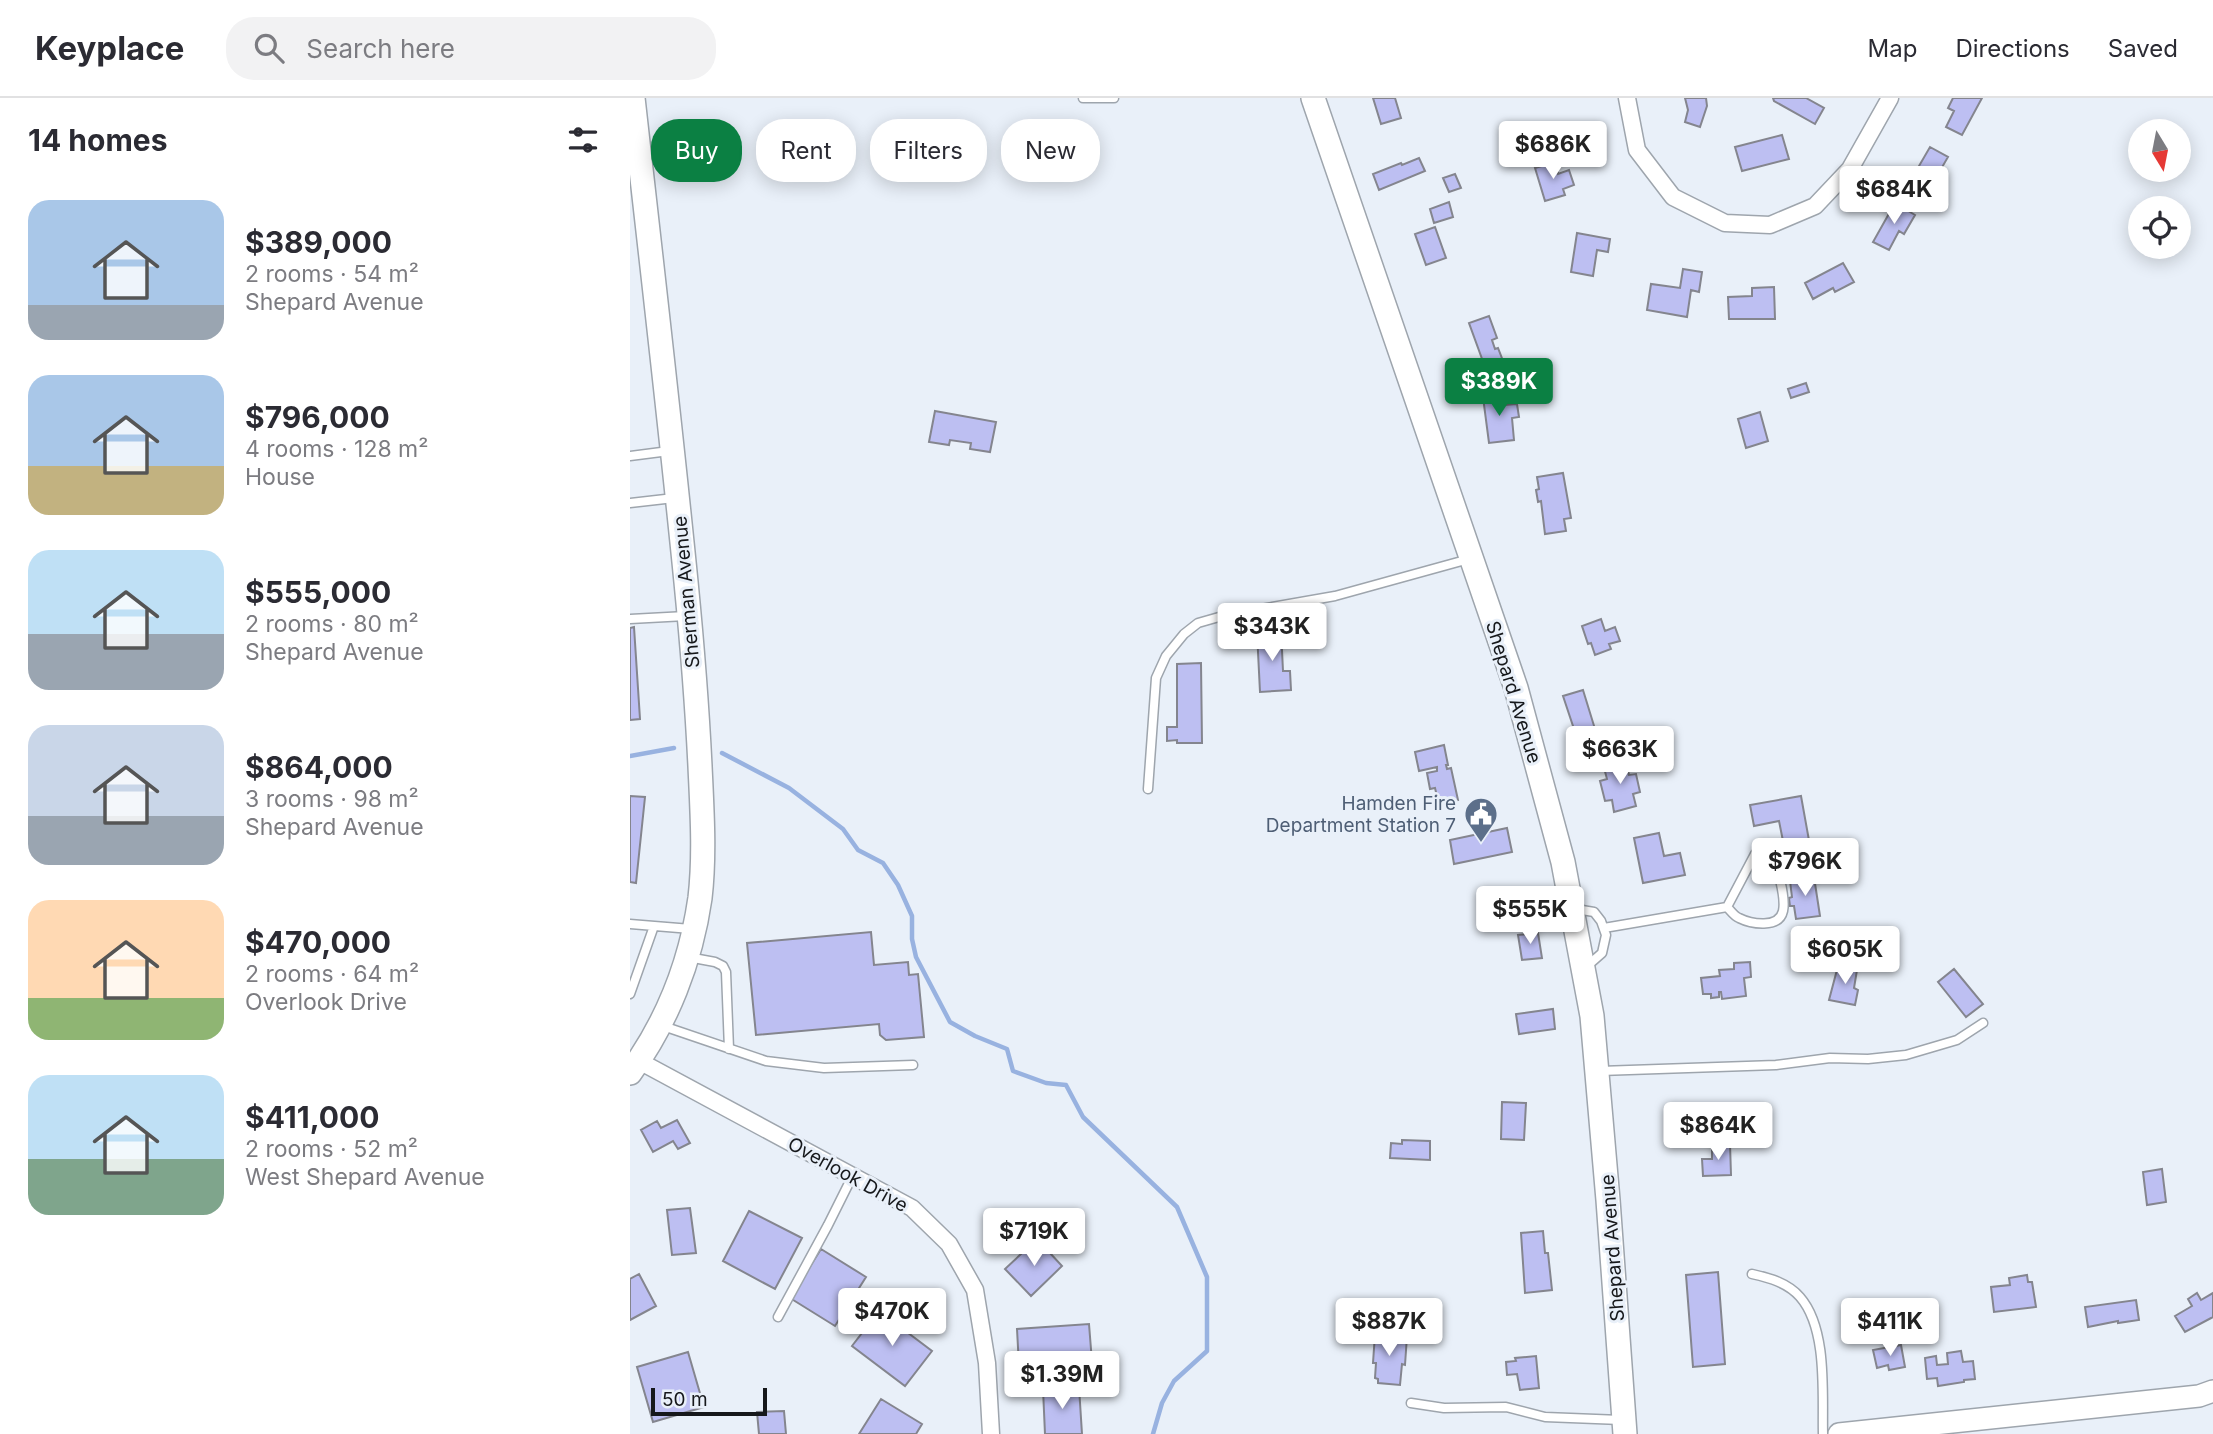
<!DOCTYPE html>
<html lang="en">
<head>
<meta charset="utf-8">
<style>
  body { margin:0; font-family:Inter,sans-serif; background:#f2f2f3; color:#2b2b33; height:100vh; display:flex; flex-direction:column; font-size:26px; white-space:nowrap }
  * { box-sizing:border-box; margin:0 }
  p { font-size:23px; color:#7c7c81 }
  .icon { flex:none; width:38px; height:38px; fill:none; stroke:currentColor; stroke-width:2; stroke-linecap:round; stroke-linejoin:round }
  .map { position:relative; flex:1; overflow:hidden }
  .drawer { display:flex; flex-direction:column; background:#fff; width:630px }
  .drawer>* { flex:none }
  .hud { position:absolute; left:21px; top:21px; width:665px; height:63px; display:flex; gap:14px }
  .needle { width:46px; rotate:170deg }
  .controls { position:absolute; left:1498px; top:21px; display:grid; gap:14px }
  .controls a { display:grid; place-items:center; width:63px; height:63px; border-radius:50%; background:#fff; box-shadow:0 4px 18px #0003; font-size:35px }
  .scale { position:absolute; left:21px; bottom:18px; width:116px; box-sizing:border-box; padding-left:7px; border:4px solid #16181b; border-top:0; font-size:19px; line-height:24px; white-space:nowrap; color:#16181b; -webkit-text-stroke:5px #e9f0f9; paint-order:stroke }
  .price { position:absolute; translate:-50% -60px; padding:0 16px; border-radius:7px; background:#fff; color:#222; font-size:23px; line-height:46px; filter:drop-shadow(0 2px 4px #0008) }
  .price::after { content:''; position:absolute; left:50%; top:42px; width:21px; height:16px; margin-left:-10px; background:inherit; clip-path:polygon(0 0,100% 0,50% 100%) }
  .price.active { background:#0b8043; color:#fff }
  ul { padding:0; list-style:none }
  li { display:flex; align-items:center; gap:21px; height:175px; padding:0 28px }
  li span { display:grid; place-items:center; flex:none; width:196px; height:140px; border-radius:21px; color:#555 }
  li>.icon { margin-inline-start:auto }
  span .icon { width:84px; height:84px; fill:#fffc; stroke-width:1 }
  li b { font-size:30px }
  h2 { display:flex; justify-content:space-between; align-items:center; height:84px; padding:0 28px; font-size:30px }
  .pill { padding:0 24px; border-radius:28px; background:#fff; box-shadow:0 4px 18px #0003; font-size:24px; line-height:63px }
  .pill.active { background:#0b8043; color:#fff }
  header { display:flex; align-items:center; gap:42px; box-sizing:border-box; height:98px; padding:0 35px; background:#fff; border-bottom:2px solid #e1e1e2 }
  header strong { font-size:33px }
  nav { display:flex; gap:38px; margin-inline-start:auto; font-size:24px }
  .search { width:490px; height:63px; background:#f2f2f3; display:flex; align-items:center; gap:18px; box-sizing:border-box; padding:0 24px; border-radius:28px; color:#7c7c81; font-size:26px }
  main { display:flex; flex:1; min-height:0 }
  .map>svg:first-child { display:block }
</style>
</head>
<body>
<header>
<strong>Keyplace</strong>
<div class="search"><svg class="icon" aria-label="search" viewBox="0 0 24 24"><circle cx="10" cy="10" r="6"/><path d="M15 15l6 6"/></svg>Search here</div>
<nav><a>Map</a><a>Directions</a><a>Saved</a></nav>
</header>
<main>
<section class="drawer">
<h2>14 homes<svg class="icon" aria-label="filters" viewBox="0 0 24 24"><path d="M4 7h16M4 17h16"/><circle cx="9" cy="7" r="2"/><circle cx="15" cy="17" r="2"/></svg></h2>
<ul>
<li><span style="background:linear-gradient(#a9c7e8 75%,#9aa5b1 0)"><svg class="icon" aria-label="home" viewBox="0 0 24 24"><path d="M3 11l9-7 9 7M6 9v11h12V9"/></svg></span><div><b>$389,000</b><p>2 rooms · 54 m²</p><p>Shepard Avenue</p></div></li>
<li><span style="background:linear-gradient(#a9c7e8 65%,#c2b280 0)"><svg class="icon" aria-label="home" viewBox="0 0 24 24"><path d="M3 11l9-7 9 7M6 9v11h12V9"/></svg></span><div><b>$796,000</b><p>4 rooms · 128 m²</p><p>House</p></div></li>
<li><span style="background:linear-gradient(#bfe0f5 60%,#9aa5b1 0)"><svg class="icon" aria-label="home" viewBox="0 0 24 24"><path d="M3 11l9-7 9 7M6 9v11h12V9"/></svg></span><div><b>$555,000</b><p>2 rooms · 80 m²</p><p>Shepard Avenue</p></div></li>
<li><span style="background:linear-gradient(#c9d6e8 65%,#9aa5b1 0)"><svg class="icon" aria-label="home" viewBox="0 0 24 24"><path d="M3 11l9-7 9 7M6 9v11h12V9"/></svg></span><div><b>$864,000</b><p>3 rooms · 98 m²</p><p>Shepard Avenue</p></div></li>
<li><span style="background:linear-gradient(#ffd9b3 70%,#8fb573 0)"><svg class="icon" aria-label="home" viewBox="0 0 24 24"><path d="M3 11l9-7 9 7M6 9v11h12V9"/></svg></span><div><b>$470,000</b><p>2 rooms · 64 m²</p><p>Overlook Drive</p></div></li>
<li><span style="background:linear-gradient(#bfe0f5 60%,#7fa58c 0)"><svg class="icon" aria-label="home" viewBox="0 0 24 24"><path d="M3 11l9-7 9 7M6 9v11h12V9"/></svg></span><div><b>$411,000</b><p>2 rooms · 52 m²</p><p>West Shepard Avenue</p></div></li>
</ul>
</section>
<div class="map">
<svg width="1583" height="1336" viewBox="0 0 1583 1336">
  <rect width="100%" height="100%" fill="#e9f0f9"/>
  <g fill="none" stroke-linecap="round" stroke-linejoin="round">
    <path stroke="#98b2e0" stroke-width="4.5" d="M 92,655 L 159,690 L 213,731 L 228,752 L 253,765 L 268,787 L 282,818 L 282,841 L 286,859 L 320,924 L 345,938 L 377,951 L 383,973 L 416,985 L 436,987 L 453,1019 L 547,1109 L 577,1179 L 577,1253 L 544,1283 L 532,1305 L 523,1336
      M 0,658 L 44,650"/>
  </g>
  <path fill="#bdbff2" stroke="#84858e" stroke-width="2" d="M 743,0 L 765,0 L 771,20 L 751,26 Z
    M 1055,0 L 1076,0 L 1077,8 L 1070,29 L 1055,24 L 1058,12 Z
    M 1143,0 L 1176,0 L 1194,10 L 1185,26 L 1144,3 Z
    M 1323,0 L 1352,0 L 1332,37 L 1316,29 L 1324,13 L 1318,10 Z
    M 1152,37 L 1159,61 L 1112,73 L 1105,49 Z
    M 1300,49 L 1318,59 L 1300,90 L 1282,80 Z
    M 789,60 L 795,73 L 749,92 L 743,76 L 771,65 L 772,67 Z
    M 925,64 L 928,76 L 939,72 L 944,87 L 933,91 L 935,97 L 915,103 L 905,70 Z
    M 825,76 L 831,90 L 819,94 L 813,80 Z
    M 819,104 L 823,119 L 804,125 L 800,111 Z
    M 1265,105 L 1285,117 L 1274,136 L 1269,133 L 1259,152 L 1243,144 Z
    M 805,129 L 816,160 L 796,167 L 785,136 Z
    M 947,135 L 980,141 L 978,154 L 967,152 L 963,178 L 941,174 Z
    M 1213,165 L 1224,184 L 1205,194 L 1203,190 L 1183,201 L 1175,185 Z
    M 1053,171 L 1072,174 L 1069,194 L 1061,192 L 1057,219 L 1017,212 L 1021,186 L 1050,190 Z
    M 1144,189 L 1145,221 L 1099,221 L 1098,199 L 1122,198 L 1122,190 Z
    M 859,218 L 867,240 L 862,242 L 865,251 L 868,250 L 873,263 L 855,269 L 839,225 Z
    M 1176,285 L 1179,294 L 1161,300 L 1158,291 Z
    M 874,295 L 875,307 L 887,306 L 889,319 L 882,320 L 884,342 L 859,345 L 853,299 L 855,297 Z
    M 305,313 L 366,324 L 360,354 L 340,351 L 341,345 L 320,342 L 319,347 L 299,344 Z
    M 1130,314 L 1138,343 L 1116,350 L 1108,321 Z
    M 933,375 L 941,420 L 934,421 L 936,433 L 915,436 L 911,403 L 908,404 L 906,392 L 909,391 L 907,379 Z
    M 971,521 L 975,533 L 985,529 L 990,543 L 979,546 L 981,551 L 965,557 L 961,545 L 958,546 L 952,528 Z
    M 4,529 L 10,621 L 0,622 L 0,530 Z
    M 651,532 L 653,573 L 660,573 L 661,592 L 630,594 L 627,534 Z
    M 571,565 L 572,645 L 547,645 L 547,642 L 537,643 L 537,629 L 547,629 L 547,566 Z
    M 953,592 L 965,631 L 946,637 L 933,598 Z
    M 814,647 L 818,667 L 816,667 L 817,671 L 821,670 L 828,702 L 809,707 L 805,690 L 800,691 L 797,675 L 807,673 L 807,669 L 789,673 L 785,654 Z
    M 995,661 L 999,677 L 1006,676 L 1010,694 L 1003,696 L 1006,708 L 984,714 L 982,702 L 975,703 L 970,683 L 977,681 L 973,666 Z
    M 0,698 L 15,699 L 6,785 L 0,784 Z
    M 1171,698 L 1180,748 L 1155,753 L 1149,723 L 1124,728 L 1120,707 Z
    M 877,730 L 882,754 L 824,766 L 820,742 Z
    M 1029,735 L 1034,758 L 1050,755 L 1055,777 L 1013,785 L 1004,740 Z
    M 1184,779 L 1190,818 L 1166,821 L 1164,808 L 1160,808 L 1159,800 L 1162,799 L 1160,783 Z
    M 241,834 L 244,867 L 278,864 L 279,877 L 288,876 L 294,939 L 256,942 L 250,937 L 249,926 L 126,937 L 117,845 Z
    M 908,835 L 912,860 L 892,862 L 888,837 Z
    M 1120,864 L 1121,879 L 1114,880 L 1116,898 L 1092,901 L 1091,894 L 1089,894 L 1089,899 L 1081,900 L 1081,896 L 1073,896 L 1071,880 L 1090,878 L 1089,872 L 1104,871 L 1104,865 Z
    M 1208,868 L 1227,872 L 1224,890 L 1228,892 L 1225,907 L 1199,902 Z
    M 1324,871 L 1353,906 L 1336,919 L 1308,884 Z
    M 923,911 L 925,931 L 889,936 L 886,916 Z
    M 872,1004 L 896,1005 L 894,1042 L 871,1041 Z
    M 47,1022 L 60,1045 L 48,1051 L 43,1043 L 23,1054 L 11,1032 L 27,1023 L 31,1030 Z
    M 772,1042 L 800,1043 L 800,1062 L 760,1060 L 761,1045 L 772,1046 Z
    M 1100,1046 L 1101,1077 L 1073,1078 L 1072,1061 L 1082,1061 L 1082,1047 Z
    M 1532,1071 L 1536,1104 L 1517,1107 L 1513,1074 Z
    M 60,1110 L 66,1155 L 42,1157 L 37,1112 Z
    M 119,1113 L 172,1140 L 145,1191 L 93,1163 Z
    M 913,1133 L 915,1155 L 918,1155 L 922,1192 L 895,1195 L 891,1135 Z
    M 407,1141 L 432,1168 L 401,1198 L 375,1171 Z
    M 191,1151 L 236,1179 L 205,1228 L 160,1200 Z
    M 1088,1174 L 1095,1266 L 1063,1269 L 1056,1177 Z
    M 9,1176 L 26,1208 L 0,1222 L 0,1181 Z
    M 1397,1177 L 1398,1184 L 1402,1184 L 1406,1209 L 1364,1214 L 1361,1189 L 1380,1187 L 1379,1180 Z
    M 1567,1195 L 1571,1202 L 1583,1195 L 1583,1219 L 1555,1234 L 1545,1218 L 1562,1208 L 1558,1201 Z
    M 1506,1202 L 1509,1222 L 1488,1225 L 1488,1223 L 1458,1229 L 1455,1209 Z
    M 249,1213 L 302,1253 L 275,1288 L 222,1248 Z
    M 459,1226 L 462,1264 L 389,1268 L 387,1231 Z
    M 745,1236 L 777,1238 L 775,1267 L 772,1266 L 770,1287 L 748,1285 L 748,1281 L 745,1280 L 746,1265 L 743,1265 Z
    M 1271,1247 L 1275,1269 L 1259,1272 L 1258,1267 L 1247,1270 L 1243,1252 Z
    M 1331,1253 L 1333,1264 L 1343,1263 L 1345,1281 L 1334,1282 L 1334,1284 L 1308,1288 L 1307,1280 L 1297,1281 L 1295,1260 L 1306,1258 L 1307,1267 L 1318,1266 L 1317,1255 Z
    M 58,1254 L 74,1309 L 23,1324 L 7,1269 Z
    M 906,1258 L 909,1290 L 890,1292 L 887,1276 L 877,1277 L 876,1264 L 886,1263 L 885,1260 Z
    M 449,1289 L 452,1336 L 415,1336 L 413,1291 Z
    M 251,1301 L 292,1326 L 286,1336 L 229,1336 Z
    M 154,1313 L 156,1336 L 129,1336 L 127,1314 Z"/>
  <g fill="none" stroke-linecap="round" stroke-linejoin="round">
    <defs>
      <path id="service" d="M 453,0 L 484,0
        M 0,358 L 39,353
        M 0,405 L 44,400
        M 0,521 L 56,518
        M 518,691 L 526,580 L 536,558 L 554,536 L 568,525 L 596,517 L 705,498 L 839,461
        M 946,811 L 964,814 L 971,823 L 976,837 L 972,855 L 956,869
        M 0,826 L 61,831
        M 974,830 L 1097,809 C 1101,813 1104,818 1109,820 C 1121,826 1149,831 1153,813 C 1156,800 1147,765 1140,754 L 1129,754 L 1125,756 L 1097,809
        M 58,859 L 85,864 L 93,868 L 96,874 L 99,951
        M 0,896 L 24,828
        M 33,928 L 136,963 L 194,970 L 283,967
        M 970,973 L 1146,967 L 1200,960 L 1238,961 L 1276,957 L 1327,942 L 1353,925
        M 1122,1176 C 1140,1180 1158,1185 1170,1199 C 1198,1231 1192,1297 1193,1336
        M 148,1219 L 198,1127 L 223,1077
        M 781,1305 L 814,1310 L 876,1309 L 915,1319 L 991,1322"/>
      <path id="minor" d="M 997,0 L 1007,52 L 1043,99 L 1095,125 L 1140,127 L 1185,108 L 1220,71 L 1260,0
        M 9,963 L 282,1110 L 319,1146 L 345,1192 L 357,1265 L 361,1336"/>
      <path id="tertiary" d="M 1209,1336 L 1569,1298 L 1583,1293"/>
      <path id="secondary" d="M 683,0 L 886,590 L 933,764 L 962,918 L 978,1102 L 995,1336
        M 0,975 C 37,924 61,863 70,800 C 75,757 72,712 70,668 C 67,607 62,545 56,484 C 40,322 21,161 3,0"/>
    </defs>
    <use href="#service" stroke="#9ea5ad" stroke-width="11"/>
    <use href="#minor" stroke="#9ea5ad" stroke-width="19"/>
    <use href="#tertiary" stroke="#9ea5ad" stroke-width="24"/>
    <use href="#secondary" stroke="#9ea5ad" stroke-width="26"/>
    <use href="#service" stroke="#fff" stroke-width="8"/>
    <use href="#minor" stroke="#fff" stroke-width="16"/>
    <use href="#tertiary" stroke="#fff" stroke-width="21"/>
    <use href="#secondary" stroke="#fff" stroke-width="23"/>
  </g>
  <defs>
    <symbol id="civic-pin" viewBox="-11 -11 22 30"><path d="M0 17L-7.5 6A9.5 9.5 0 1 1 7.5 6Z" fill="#5c6f8a" stroke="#e9f0f9"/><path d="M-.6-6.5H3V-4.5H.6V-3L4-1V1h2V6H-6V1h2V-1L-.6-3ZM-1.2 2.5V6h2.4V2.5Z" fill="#fff"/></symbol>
  </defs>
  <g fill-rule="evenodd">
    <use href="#civic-pin" x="832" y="697" width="38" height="52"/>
  </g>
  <g text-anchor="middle" stroke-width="6" stroke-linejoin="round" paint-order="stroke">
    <g font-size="19" fill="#16181b" stroke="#e9f0f9">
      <text transform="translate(56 494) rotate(-95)" y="7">Sherman Avenue</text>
      <text transform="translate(884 594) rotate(73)" y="7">Shepard Avenue</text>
      <text transform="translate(218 1076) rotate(29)" y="7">Overlook Drive</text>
      <text transform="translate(982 1150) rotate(-94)" y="7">Shepard Avenue</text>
    </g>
    <g font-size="19" fill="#4e5e75" stroke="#e9f0f9" text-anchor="end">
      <text x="826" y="712">Hamden Fire<tspan x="826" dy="22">Department Station 7</tspan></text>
    </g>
  </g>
</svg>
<div class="controls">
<a><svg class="needle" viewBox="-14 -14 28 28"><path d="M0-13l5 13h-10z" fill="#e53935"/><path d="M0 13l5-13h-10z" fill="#7c7c81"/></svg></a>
<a><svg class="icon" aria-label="locate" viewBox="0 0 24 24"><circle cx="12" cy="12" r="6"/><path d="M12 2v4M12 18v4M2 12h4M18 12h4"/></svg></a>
</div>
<div class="scale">50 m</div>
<b class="price" style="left:923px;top:83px">$686K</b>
<b class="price" style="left:1264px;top:128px">$684K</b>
<b class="price active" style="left:869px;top:320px">$389K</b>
<b class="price" style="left:642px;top:565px">$343K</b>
<b class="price" style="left:990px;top:688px">$663K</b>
<b class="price" style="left:1175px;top:800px">$796K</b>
<b class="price" style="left:900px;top:848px">$555K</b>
<b class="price" style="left:1215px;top:888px">$605K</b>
<b class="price" style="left:1088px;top:1064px">$864K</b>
<b class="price" style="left:404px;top:1170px">$719K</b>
<b class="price" style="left:262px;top:1250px">$470K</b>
<b class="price" style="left:759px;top:1260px">$887K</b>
<b class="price" style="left:1260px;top:1260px">$411K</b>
<b class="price" style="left:432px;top:1313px">$1.39M</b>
<div class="hud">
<a class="pill active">Buy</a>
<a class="pill">Rent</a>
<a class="pill">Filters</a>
<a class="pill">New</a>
</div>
</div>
</main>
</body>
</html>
